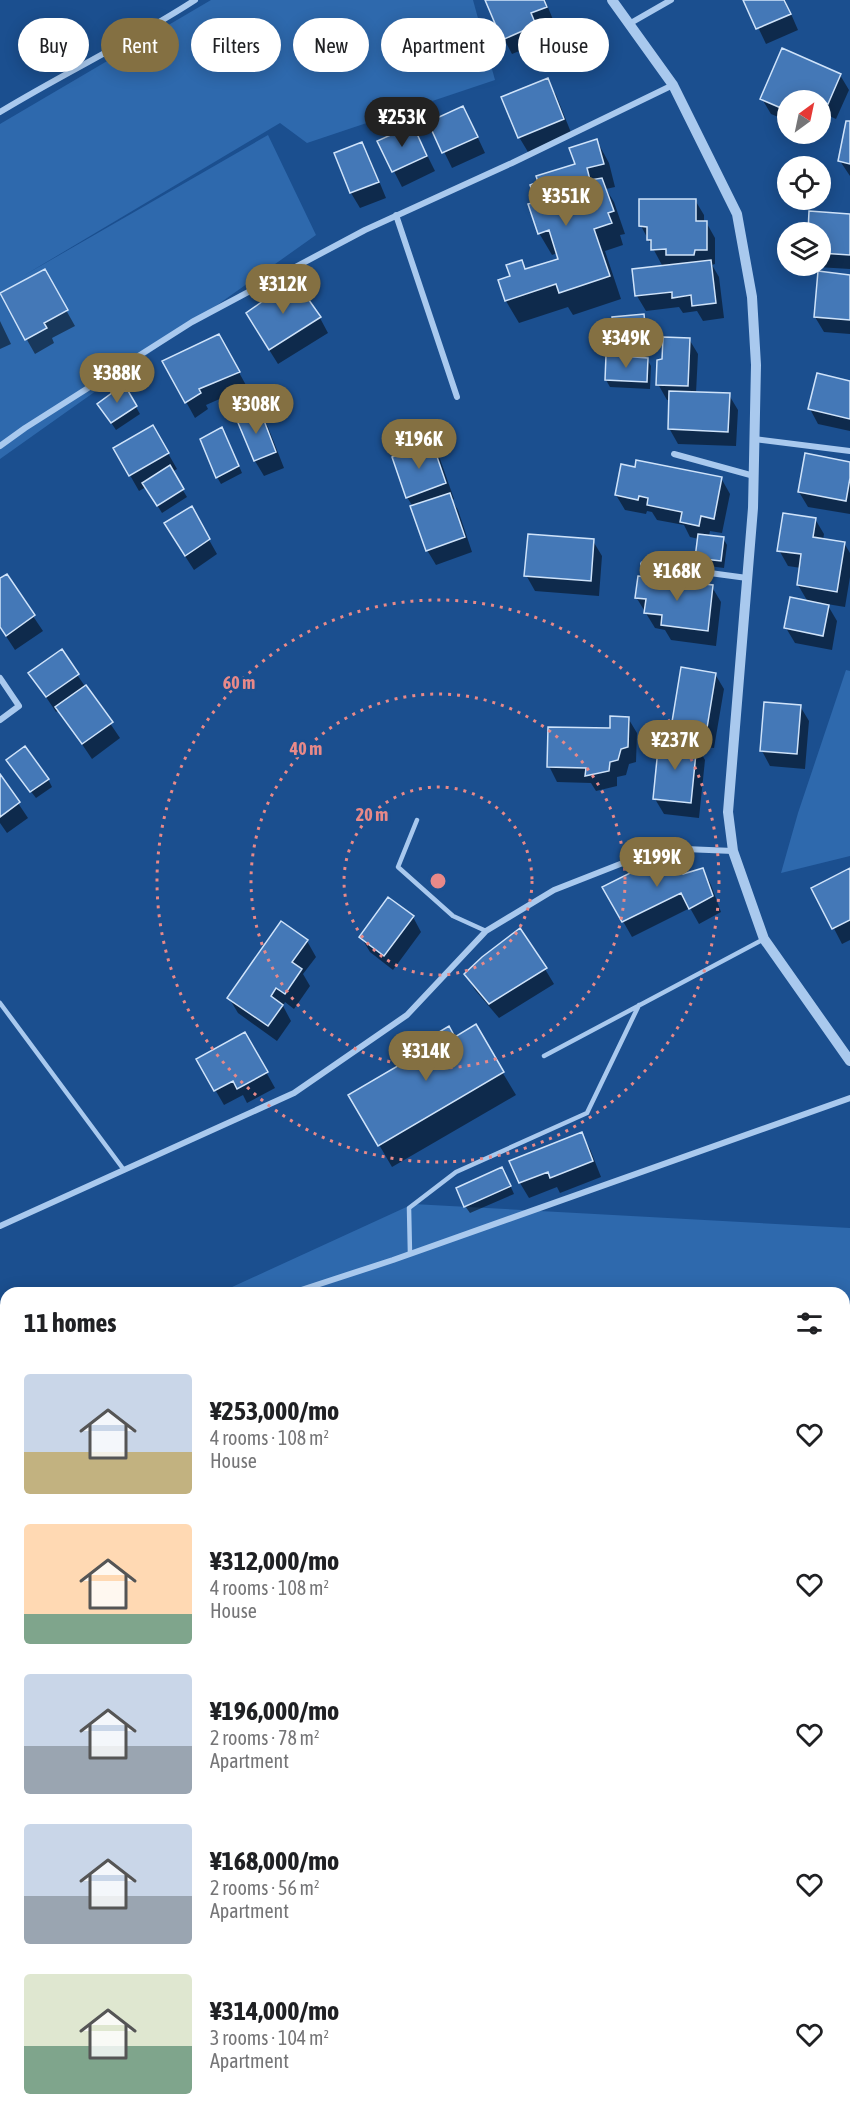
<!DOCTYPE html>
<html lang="en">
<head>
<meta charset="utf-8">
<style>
  body { margin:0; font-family:"Asap Condensed",sans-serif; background:#f2f2f2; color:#202124; height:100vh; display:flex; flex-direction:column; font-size:22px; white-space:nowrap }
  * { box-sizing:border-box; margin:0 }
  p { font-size:20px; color:#757577 }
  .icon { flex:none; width:33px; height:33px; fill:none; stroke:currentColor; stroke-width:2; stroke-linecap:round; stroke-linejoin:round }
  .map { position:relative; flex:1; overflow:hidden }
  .drawer { position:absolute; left:0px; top:1287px; width:850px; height:834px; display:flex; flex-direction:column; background:#fff; border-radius:18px 18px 0 0; box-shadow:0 3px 15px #0003 }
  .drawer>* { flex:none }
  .banner { position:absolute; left:18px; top:18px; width:814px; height:54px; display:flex; gap:12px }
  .needle { width:39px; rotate:33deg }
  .controls { position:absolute; left:777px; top:90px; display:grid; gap:12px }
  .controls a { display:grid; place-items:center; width:54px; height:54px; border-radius:50%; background:#fff; box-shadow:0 3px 15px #0003; font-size:30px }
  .price { position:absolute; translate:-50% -51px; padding:0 14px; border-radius:21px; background:#847042; color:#fff; font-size:20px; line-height:39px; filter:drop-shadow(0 2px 3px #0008) }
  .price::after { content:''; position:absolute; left:50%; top:36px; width:18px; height:14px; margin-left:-9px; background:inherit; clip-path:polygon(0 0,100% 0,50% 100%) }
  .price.on { background:#222; color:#fff }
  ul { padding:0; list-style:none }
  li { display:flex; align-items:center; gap:18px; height:150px; padding:0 24px }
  li span { display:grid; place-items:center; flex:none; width:168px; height:120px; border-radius:6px; color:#555 }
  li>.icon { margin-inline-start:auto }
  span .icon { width:72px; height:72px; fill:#fffc; stroke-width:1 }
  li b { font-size:26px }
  h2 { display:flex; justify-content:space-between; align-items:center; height:72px; padding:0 24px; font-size:26px }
  .pill { padding:0 21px; border-radius:27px; background:#fff; box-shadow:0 3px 15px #0003; font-size:21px; line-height:54px }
  .pill.on { background:#847042; color:#fff }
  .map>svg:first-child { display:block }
</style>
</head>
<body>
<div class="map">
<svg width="850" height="2121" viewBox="0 0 850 2121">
  <rect width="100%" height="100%" fill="#1b4f8f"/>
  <path fill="#2e69ad" d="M 211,0 L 473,0 L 495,80 L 307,143 L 280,123 L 23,276 L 268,135 L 316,235 L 0,459 L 0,124 Z
    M 846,670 L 850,671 L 850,856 L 781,873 L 798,813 Z
    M 413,1204 L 850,1228 L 850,1747 L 844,1745 L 844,1293 L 219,1293 Z
    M 6,1379 L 6,1635 L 0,1629 L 0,1381 Z
    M 850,2070 L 850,2121 L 294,2121 L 286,2115 L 844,2115 L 845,2071 Z
    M 150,2115 L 280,2115 L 265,2121 L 153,2121 Z"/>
  <path fill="#0007" d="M 487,0 L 545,0 L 554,22 L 539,29 L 544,41 L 512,54 L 504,39 Z
    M 745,0 L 785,0 L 798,30 L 766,44 Z
    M 840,75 L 849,90 L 836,119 L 820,112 L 820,100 L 788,100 L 788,121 L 771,114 L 762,99 Z
    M 547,80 L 556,95 L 572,135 L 528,152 L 519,137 Z
    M 430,123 L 471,123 L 485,153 L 452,168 Z
    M 850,123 L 850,176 L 840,161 Z
    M 413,127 L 435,171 L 402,187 L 379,142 Z
    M 597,141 L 609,163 L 615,187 L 606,189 L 614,202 L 625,234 L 620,235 L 623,245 L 605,251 L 621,299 L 573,315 L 568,307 L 519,323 L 506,301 L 500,281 L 511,277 L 522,262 L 527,271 L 560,260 L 558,253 L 552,255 L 539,233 L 538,203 L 576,165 Z
    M 362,144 L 370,159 L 386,198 L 360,208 L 351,193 L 336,154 Z
    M 695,200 L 704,215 L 704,222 L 706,222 L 715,238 L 715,264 L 712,265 L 719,277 L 724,318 L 703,321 L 697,311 L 683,313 L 679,307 L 646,311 L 637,296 L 663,267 L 641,226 Z
    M 810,213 L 850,216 L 850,269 L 817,267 L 816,266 L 820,266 L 820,232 L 809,232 Z
    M 44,271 L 75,326 L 52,338 L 54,343 L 35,354 L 1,294 Z
    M 850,276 L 850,334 L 824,332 L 815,317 Z
    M 644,316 L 648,323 L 650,350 L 620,352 L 616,345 Z
    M 320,318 L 328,333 L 278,364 L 256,329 Z
    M 0,321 L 11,344 L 0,349 Z
    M 219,336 L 247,387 L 206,405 L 208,409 L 195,418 L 164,362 Z
    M 689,339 L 698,354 L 696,393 L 729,395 L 738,410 L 736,446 L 678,444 L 669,428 L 670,400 L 667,400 L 658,384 L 664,360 Z
    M 647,359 L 651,366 L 650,389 L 610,387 L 606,380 Z
    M 850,383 L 850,431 L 818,424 L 810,409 Z
    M 124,386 L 140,414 L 116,430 L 104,412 Z
    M 259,412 L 268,427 L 284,468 L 264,476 L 255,461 L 238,419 Z
    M 153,427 L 177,469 L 172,472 L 187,497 L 162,513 L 146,487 L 139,491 L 115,449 Z
    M 226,436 L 242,473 L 221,484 L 217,477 Z
    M 431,444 L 440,459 L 454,499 L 452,500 L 458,510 L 472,552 L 436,565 L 427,550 L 413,507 L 407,497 Z
    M 850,463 L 850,514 L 808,507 L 799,492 Z
    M 721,478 L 730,494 L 722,533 L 710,531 L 709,536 L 723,538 L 727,545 L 724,568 L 701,565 L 697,558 L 699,539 L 690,537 L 684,525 L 657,520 L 652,512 L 647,511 L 646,514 L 625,510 L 616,495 Z
    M 191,508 L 217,554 L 194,570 L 174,539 Z
    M 815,519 L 824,534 L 823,540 L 844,543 L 850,553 L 850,577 L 845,607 L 827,604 L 837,621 L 832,650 L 795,643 L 786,628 L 808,602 L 798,585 L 801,568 L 788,566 L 779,550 Z
    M 593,541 L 602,556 L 599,596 L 535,591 L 526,575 Z
    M 6,576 L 43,631 L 15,650 L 0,627 L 0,580 Z
    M 712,587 L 721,602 L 716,646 L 671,640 L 665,630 L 655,628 L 636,597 Z
    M 61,651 L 120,738 L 92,759 L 59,710 L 56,712 L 30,673 Z
    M 715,674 L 724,689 L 714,748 L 697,746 L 705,760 L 699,818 L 664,814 L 655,799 L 682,743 L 673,728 Z
    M 800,706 L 809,721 L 805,769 L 770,766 L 762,751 Z
    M 628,718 L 637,733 L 636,762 L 629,764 L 626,775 L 617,777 L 617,786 L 596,791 L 591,783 L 557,782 L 549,766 Z
    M 12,767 L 48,779 L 52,787 L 36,798 Z
    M 0,776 L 28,818 L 7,833 L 0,823 Z
    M 676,860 L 685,875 L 703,869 L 711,885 L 721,912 L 699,924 L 690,908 L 632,937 L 604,888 Z
    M 850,869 L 850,940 L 842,944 L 813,888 Z
    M 413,917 L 421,932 L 393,970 L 370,952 L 361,937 Z
    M 307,941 L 316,957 L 303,974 L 310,986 L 294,1009 L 285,1002 L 283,1006 L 291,1021 L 277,1041 L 238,1013 L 229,998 Z
    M 545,969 L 554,984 L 499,1018 L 475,990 L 466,975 Z
    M 475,1027 L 516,1095 L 392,1167 L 350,1095 Z
    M 245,1034 L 275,1088 L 247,1103 L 243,1095 L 224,1105 L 198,1060 Z
    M 581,1134 L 590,1149 L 601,1177 L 560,1193 L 557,1187 L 529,1198 L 520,1183 Z
    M 506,1176 L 514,1194 L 470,1213 L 465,1206 Z"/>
  <path fill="#4478b7" stroke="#cfe3fa" stroke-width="1.5" d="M 485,0 L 544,0 L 547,7 L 531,13 L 536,25 L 502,40 Z
    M 743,0 L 784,0 L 791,14 L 756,29 Z
    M 782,48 L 841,74 L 828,104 L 798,92 L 795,100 L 788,100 L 788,111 L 760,99 Z
    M 548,78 L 564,119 L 518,138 L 501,97 Z
    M 463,106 L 478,137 L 442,153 L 428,122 Z
    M 846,121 L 850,121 L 850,164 L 838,161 Z
    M 413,125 L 427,156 L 392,172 L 377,141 Z
    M 597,139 L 604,164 L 587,168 L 590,180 L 602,178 L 614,211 L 608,213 L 612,223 L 594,229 L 610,276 L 559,293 L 556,284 L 505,301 L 498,280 L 510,276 L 506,265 L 522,260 L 525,269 L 558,259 L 549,230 L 538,234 L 528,204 L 536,202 L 530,185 L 538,182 L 536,176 L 575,164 L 569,148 Z
    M 362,142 L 379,182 L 350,193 L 334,153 Z
    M 639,199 L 696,199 L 696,221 L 707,221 L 707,250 L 695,250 L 694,255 L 666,255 L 666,249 L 651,250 L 651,240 L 647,240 L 647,227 L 639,226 Z
    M 809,211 L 850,214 L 850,255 L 820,253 L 820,232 L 808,232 Z
    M 711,260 L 716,303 L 692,306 L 691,295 L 672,298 L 672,292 L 635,296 L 632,269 Z
    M 45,269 L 68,310 L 44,323 L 47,328 L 25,340 L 0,293 Z
    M 818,271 L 850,275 L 850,320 L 814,317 Z
    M 294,279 L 321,317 L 269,350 L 246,313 Z
    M 644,314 L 647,343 L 614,346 L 612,317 Z
    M 219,334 L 240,372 L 199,389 L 201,393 L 185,403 L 162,361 Z
    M 663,337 L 690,338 L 688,386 L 656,385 L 657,360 L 662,359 Z
    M 606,355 L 648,358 L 647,382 L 605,380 Z
    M 817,373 L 850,381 L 850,419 L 808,409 Z
    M 124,384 L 137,406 L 111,423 L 97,404 Z
    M 669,391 L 730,393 L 728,432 L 668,429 Z
    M 260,410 L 276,452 L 254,461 L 236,418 Z
    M 153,425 L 169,453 L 129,476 L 113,448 Z
    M 222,427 L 239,466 L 216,478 L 200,439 Z
    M 432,442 L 446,483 L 406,498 L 392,457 Z
    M 805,453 L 850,462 L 850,478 L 846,501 L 798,492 Z
    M 636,460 L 722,477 L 714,519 L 701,516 L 699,526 L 680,522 L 682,512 L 647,505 L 648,498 L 639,496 L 638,500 L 615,495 L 621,464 L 635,467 Z
    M 170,465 L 184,489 L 157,506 L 142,483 Z
    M 450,493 L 465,537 L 426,551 L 410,506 Z
    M 192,506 L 210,539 L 185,556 L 164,523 Z
    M 783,513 L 816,518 L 813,537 L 845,542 L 837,592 L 797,585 L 801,554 L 777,551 Z
    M 528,534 L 594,539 L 591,581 L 524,576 Z
    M 698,534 L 724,537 L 721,561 L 695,558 Z
    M 7,574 L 35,615 L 6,636 L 0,627 L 0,578 Z
    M 638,576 L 713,585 L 708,631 L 661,625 L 662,615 L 644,613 L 646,599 L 635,598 Z
    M 790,597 L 829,605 L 823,636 L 784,628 Z
    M 62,649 L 79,674 L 46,697 L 28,673 Z
    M 681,667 L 716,673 L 706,734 L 671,728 Z
    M 86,685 L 113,722 L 82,744 L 55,707 Z
    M 764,702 L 801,705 L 797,754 L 760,751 Z
    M 610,716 L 629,717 L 628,747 L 621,749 L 618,760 L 610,762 L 609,771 L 585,776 L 586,768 L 547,767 L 548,727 L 610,728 Z
    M 659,739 L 697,743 L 691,803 L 653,799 Z
    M 25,746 L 49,779 L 30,792 L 6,760 Z
    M 0,774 L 20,802 L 0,817 Z
    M 662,857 L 677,858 L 683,874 L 703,868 L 713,896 L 689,909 L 681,893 L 622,922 L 602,887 Z
    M 850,868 L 850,920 L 832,929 L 811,888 Z
    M 388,897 L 414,916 L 384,956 L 359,937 Z
    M 281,921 L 308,940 L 292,962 L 302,969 L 285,994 L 276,988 L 271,996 L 283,1005 L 268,1026 L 227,998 Z
    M 520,928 L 547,968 L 489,1004 L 464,974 L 482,957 Z
    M 476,1024 L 504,1072 L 378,1146 L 348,1095 L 408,1060 L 404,1053 L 449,1026 L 455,1037 Z
    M 245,1032 L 268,1072 L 237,1089 L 233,1081 L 214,1091 L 196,1059 Z
    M 582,1132 L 593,1161 L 550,1178 L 548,1172 L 519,1183 L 509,1161 Z
    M 502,1167 L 511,1186 L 464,1207 L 456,1188 Z"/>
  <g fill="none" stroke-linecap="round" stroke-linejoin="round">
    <path stroke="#a9c9ee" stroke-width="4.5" d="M 417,820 L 398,867 L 453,916 L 486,931
      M 0,1003 L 124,1170
      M 544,1056 L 764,939
      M 410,1254 L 409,1208 L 456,1172 L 587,1113 L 639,1005"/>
    <path stroke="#a9c9ee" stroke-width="6" d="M 629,24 L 671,0
      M 0,112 C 64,73 132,41 195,0
      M 396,215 L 457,397
      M 754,439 L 850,451
      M 0,446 L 25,428 L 192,322 L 365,230 L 512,163 L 673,85
      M 674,454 L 754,476
      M 643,564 L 747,578
      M 0,678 L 19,706 L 0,720
      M 0,1226 L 294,1093 L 407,1015 L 486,931 L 554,890 L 661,848 L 733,851
      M 292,1293 L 393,1260 L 850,1098
      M 0,1540 L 6,1535
      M 0,1918 L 6,1933
      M 106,2115 L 108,2121"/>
    <path stroke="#a9c9ee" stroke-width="10" d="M 612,0 L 673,85 L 737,214 L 752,297 L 756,365 L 753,508 L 728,812 L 733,851 L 764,939 L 850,1061"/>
  </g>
  <g fill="none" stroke="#e88989" stroke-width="3" stroke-dasharray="3 6">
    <circle cx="438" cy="881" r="94"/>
    <circle cx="438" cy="881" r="187"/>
    <circle cx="438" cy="881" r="281"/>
  </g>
  <circle cx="438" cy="881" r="9" fill="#e88989" stroke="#1b4f8f" stroke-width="3"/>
  <g font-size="18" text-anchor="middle" font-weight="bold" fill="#e88989" stroke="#1b4f8f" stroke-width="5" stroke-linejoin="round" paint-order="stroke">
    <text x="239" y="689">60 m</text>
    <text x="306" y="755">40 m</text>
    <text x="372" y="821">20 m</text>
  </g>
</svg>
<div class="controls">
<a><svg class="needle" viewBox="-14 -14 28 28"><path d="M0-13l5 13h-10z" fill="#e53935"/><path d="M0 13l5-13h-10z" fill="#757577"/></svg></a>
<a><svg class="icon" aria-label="locate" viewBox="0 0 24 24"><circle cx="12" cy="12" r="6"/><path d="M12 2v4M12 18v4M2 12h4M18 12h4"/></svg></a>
<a><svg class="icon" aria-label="layers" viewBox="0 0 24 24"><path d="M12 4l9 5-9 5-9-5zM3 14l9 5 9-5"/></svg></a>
</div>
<b class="price on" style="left:402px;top:148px">¥253K</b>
<b class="price" style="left:566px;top:227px">¥351K</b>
<b class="price" style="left:283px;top:315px">¥312K</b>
<b class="price" style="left:626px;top:369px">¥349K</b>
<b class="price" style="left:117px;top:404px">¥388K</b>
<b class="price" style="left:256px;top:435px">¥308K</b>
<b class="price" style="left:419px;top:470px">¥196K</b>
<b class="price" style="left:677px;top:602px">¥168K</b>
<b class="price" style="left:675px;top:771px">¥237K</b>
<b class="price" style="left:657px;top:888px">¥199K</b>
<b class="price" style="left:426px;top:1082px">¥314K</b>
<div class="banner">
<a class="pill">Buy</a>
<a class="pill on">Rent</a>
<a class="pill">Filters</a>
<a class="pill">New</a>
<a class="pill">Apartment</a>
<a class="pill">House</a>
</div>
<section class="drawer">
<h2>11 homes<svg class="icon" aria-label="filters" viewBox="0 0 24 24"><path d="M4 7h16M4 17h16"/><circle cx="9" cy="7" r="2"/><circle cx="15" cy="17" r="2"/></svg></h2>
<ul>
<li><span style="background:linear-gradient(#c9d6e8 65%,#c2b280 0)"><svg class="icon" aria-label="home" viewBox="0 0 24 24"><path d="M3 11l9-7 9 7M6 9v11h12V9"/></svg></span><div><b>¥253,000/mo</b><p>4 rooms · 108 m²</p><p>House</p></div><svg class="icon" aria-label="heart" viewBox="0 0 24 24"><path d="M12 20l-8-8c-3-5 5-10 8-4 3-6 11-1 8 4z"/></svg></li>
<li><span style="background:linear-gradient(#ffd9b3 75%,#7fa58c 0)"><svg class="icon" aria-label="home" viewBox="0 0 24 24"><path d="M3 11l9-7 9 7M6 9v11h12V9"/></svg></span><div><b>¥312,000/mo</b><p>4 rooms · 108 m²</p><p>House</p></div><svg class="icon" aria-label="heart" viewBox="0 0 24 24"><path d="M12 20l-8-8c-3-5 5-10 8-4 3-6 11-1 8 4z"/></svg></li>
<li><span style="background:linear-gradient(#c9d6e8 60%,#9aa5b1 0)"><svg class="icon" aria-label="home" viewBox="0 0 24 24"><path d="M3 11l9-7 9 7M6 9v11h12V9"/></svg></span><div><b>¥196,000/mo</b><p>2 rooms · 78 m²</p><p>Apartment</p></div><svg class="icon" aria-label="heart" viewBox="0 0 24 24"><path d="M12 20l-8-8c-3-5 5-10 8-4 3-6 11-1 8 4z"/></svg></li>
<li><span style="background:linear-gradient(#c9d6e8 60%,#9aa5b1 0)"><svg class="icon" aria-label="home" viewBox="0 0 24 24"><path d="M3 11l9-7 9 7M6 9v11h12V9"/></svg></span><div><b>¥168,000/mo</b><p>2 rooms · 56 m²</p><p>Apartment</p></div><svg class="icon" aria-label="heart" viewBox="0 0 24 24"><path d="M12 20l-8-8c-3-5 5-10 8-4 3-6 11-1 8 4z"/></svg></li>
<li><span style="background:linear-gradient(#dfe7d0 60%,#7fa58c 0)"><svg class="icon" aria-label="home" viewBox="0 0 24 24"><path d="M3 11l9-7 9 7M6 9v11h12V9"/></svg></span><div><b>¥314,000/mo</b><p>3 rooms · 104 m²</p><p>Apartment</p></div><svg class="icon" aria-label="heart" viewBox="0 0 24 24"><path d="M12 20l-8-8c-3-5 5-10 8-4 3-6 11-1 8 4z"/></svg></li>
</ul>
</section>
</div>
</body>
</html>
